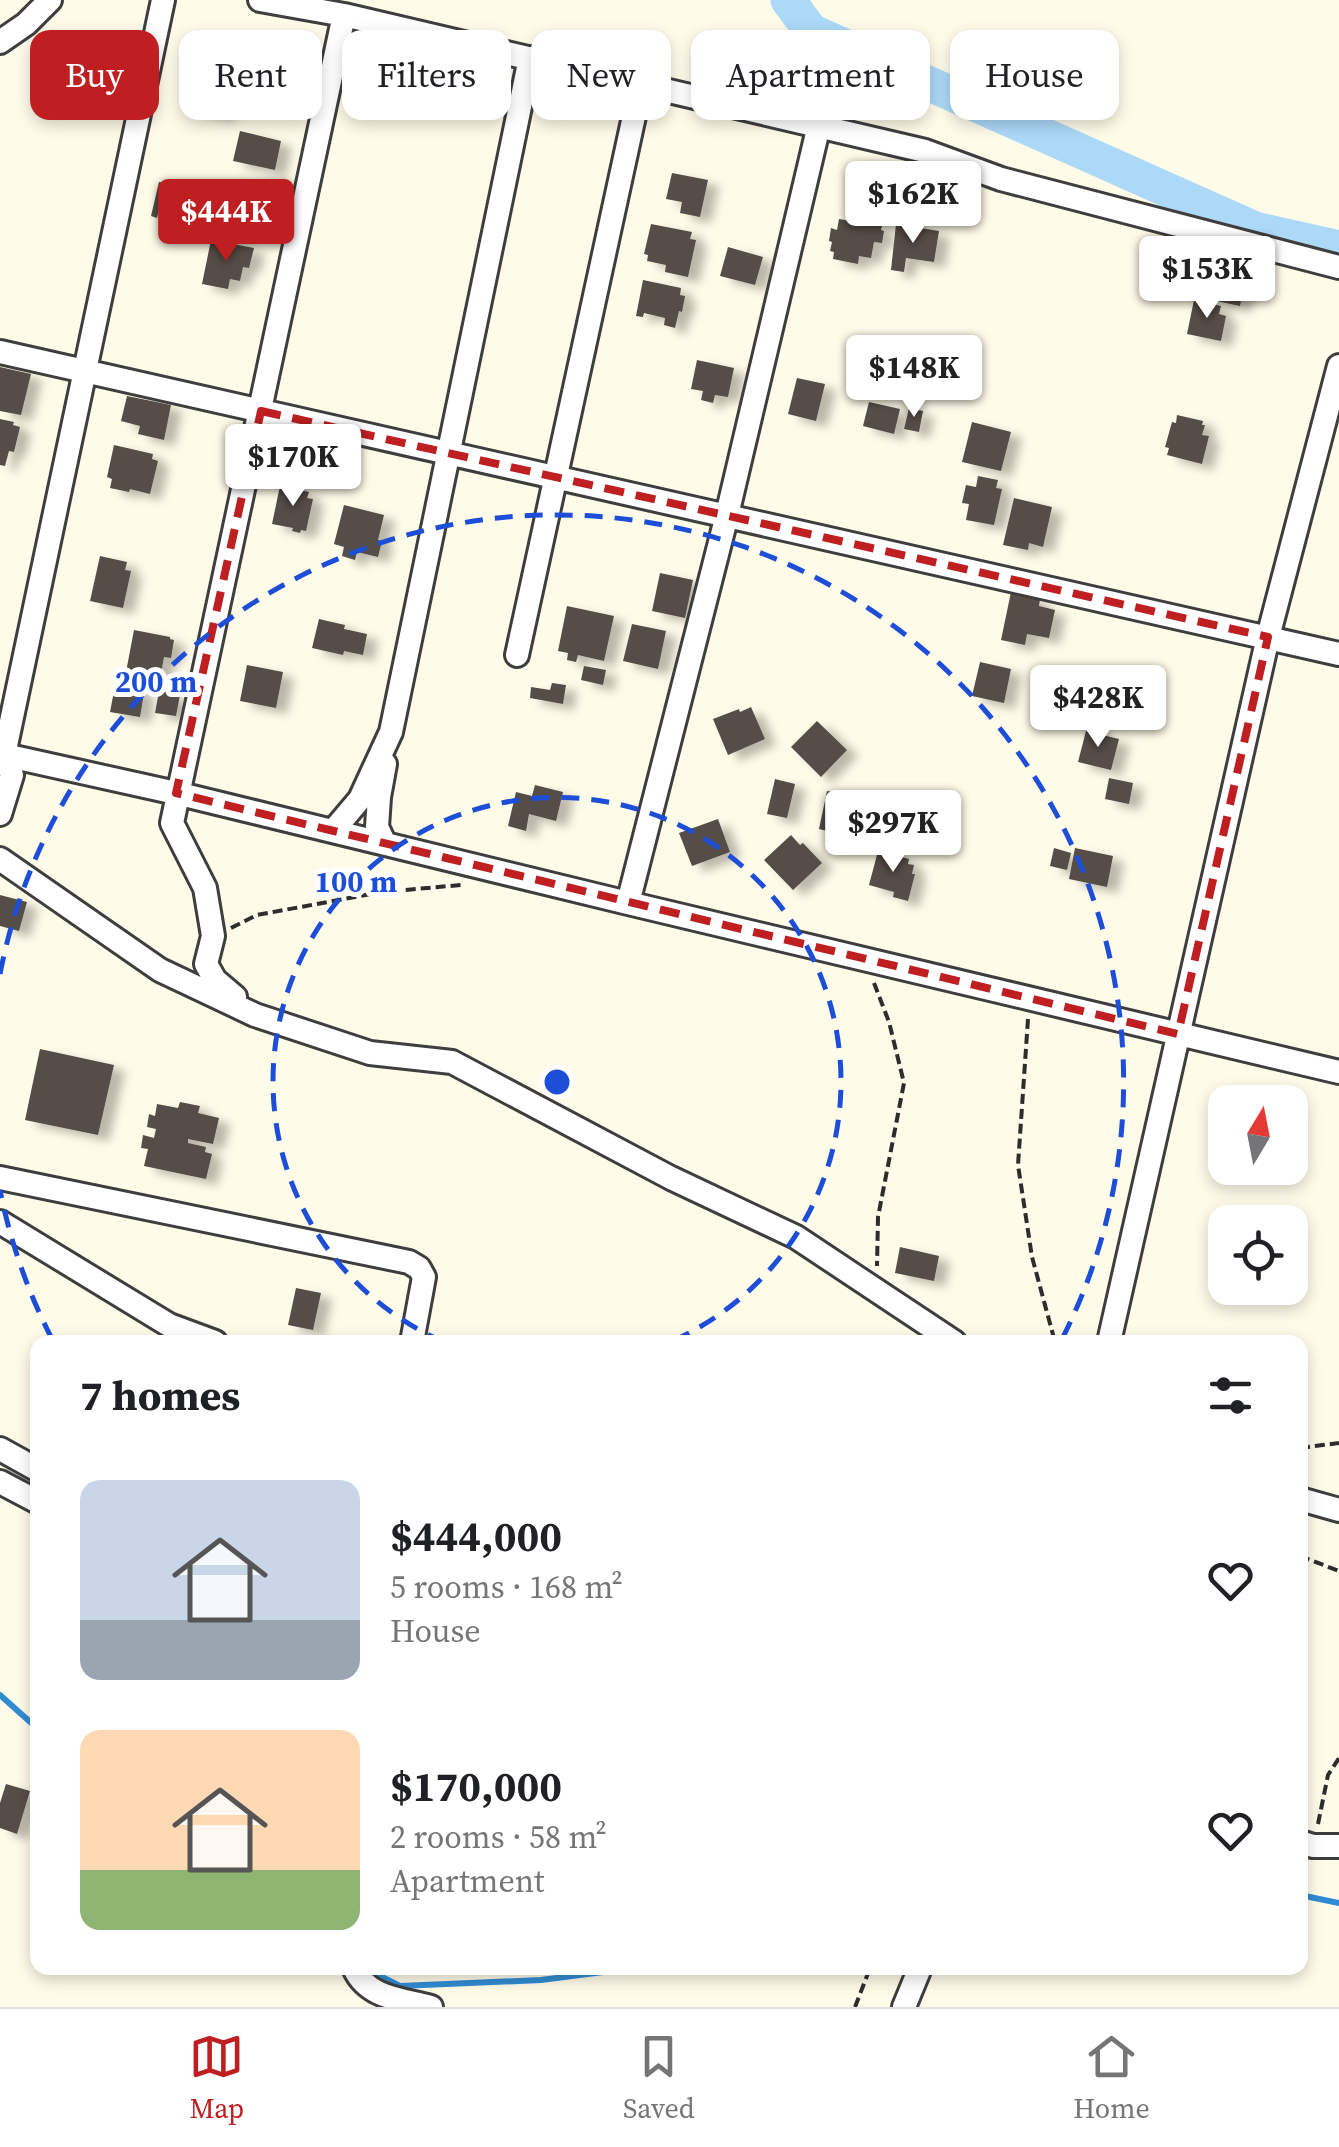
<!DOCTYPE html>
<html lang="en">
<head>
<meta charset="utf-8">
<style>
  body { margin:0; font-family:"Source Serif 4",serif; background:#f2f2f2; color:#202124; height:100vh; display:flex; flex-direction:column; font-size:38px; white-space:nowrap }
  * { box-sizing:border-box; margin:0 }
  p { font-size:32px; color:#757577 }
  .icon { flex:none; width:55px; height:55px; fill:none; stroke:currentColor; stroke-width:2; stroke-linecap:round; stroke-linejoin:round }
  .map { position:relative; flex:1; overflow:hidden }
  .panel { position:absolute; left:30px; top:1335px; width:1278px; height:640px; display:flex; flex-direction:column; background:#fff; border-radius:20px; box-shadow:0 5px 15px #0003 }
  .panel>* { flex:none }
  .banner { position:absolute; left:30px; top:30px; width:1280px; height:90px; display:flex; gap:20px }
  .needle { width:65px; rotate:10deg }
  .buttons { position:absolute; left:1208px; top:1085px; display:grid; gap:20px }
  .buttons a { display:grid; place-items:center; width:100px; height:100px; border-radius:20px; background:#fff; box-shadow:0 5px 15px #0003; font-size:50px }
  .price { position:absolute; translate:-50% -85px; padding:0 22px; border-radius:10px; background:#fff; color:#222; font-size:32px; line-height:65px; filter:drop-shadow(0 2px 5px #0008) }
  .price::after { content:''; position:absolute; left:50%; top:60px; width:30px; height:22px; margin-left:-15px; background:inherit; clip-path:polygon(0 0,100% 0,50% 100%) }
  .price.on { background:#c01f21; color:#fff }
  ul { padding:0; list-style:none }
  li { display:flex; align-items:center; gap:30px; height:250px; padding:0 50px }
  li span { display:grid; place-items:center; flex:none; width:280px; height:200px; border-radius:20px; color:#555 }
  li>.icon { margin-inline-start:auto }
  span .icon { width:120px; height:120px; fill:#fffc; stroke-width:1 }
  li b { font-size:42px }
  h2 { display:flex; justify-content:space-between; align-items:center; height:120px; padding:0 50px; font-size:42px }
  .chip { padding:0 35px; border-radius:20px; background:#fff; box-shadow:0 5px 15px #0003; font-size:35px; line-height:90px }
  .chip.on { background:#c01f21; color:#fff }
  .tabs { display:flex; justify-content:space-around; align-items:center; height:140px; border-top:2px solid #e0e0e0; background:#fff; font-size:28px; color:#757577 }
  .tabs a { display:grid; justify-items:center; gap:5px }
  .tabs .on { color:#c01f21 }
  .map>svg:first-child { display:block }
</style>
</head>
<body>
<div class="map">
<svg width="1339" height="2007" viewBox="0 0 1339 2007">
  <defs>
    <filter id="shadow"><feDropShadow dx="11" dy="6" stdDeviation="5" flood-color="#0004"/></filter>
  </defs>
  <rect width="100%" height="100%" fill="#fffbe9"/>
  <g fill="none" stroke-linecap="round" stroke-linejoin="round">
    <path stroke="#308cd2" stroke-width="6" d="M 0,1695 L 38,1729
      M 1300,1895 L 1339,1903
      M 364,1968 L 400,1986 L 541,1980 L 634,1968"/>
    <path stroke="#acd9f8" stroke-width="35" d="M 788,0 L 811,31 L 1255,229 L 1339,248"/>
  </g>
  <path fill="#544d47" filter="url(#shadow)" d="M 196,62 L 227,69 L 226,73 L 232,74 L 223,116 L 186,108 Z
    M 240,131 L 281,141 L 275,170 L 233,161 Z
    M 909,166 L 943,173 L 942,178 L 949,179 L 942,205 L 903,198 Z
    M 672,173 L 708,180 L 700,217 L 680,213 L 682,202 L 666,199 Z
    M 159,182 L 165,183 L 157,218 L 151,216 Z
    M 225,189 L 262,196 L 261,201 L 266,202 L 261,230 L 245,227 L 243,235 L 218,231 Z
    M 839,219 L 882,226 L 881,230 L 884,231 L 882,243 L 874,242 L 871,258 L 859,256 L 858,264 L 833,259 L 834,252 L 830,251 L 832,242 L 829,241 L 831,228 L 837,230 Z
    M 651,224 L 692,232 L 690,239 L 696,240 L 688,277 L 665,272 L 666,265 L 647,261 L 648,255 L 644,254 Z
    M 896,224 L 939,231 L 934,262 L 906,258 L 904,272 L 891,270 Z
    M 1181,235 L 1216,242 L 1214,256 L 1178,248 Z
    M 211,240 L 254,248 L 249,268 L 243,267 L 240,281 L 230,279 L 228,289 L 202,284 Z
    M 1223,246 L 1251,251 L 1240,306 L 1212,300 Z
    M 728,247 L 763,257 L 755,285 L 720,276 Z
    M 643,280 L 681,288 L 680,295 L 685,296 L 682,312 L 679,311 L 675,328 L 664,325 L 665,318 L 644,313 L 643,317 L 636,316 Z
    M 1194,300 L 1221,306 L 1219,314 L 1226,316 L 1221,341 L 1187,334 Z
    M 697,360 L 734,368 L 728,397 L 715,395 L 713,403 L 701,400 L 703,391 L 691,389 Z
    M 0,367 L 31,374 L 21,415 L 0,411 Z
    M 797,378 L 825,384 L 816,421 L 788,414 Z
    M 127,396 L 171,405 L 164,440 L 138,434 L 140,426 L 121,421 Z
    M 869,402 L 900,409 L 894,434 L 863,426 Z
    M 909,408 L 923,411 L 919,432 L 904,429 Z
    M 1177,415 L 1203,421 L 1202,425 L 1205,425 L 1202,435 L 1209,436 L 1202,464 L 1167,455 L 1169,448 L 1165,447 L 1172,422 L 1176,423 Z
    M 0,419 L 14,422 L 13,425 L 20,427 L 14,452 L 9,451 L 5,466 L 0,465 Z
    M 972,422 L 1011,432 L 1001,471 L 962,462 Z
    M 114,445 L 153,454 L 152,459 L 158,461 L 150,494 L 130,489 L 129,492 L 110,488 L 112,479 L 107,477 Z
    M 978,476 L 998,480 L 996,488 L 1002,489 L 994,525 L 966,520 L 969,504 L 962,503 L 966,485 L 976,487 Z
    M 280,486 L 309,492 L 307,498 L 313,499 L 306,531 L 301,530 L 300,533 L 292,531 L 293,528 L 272,524 Z
    M 1014,498 L 1052,507 L 1043,547 L 1029,543 L 1028,550 L 1003,545 Z
    M 344,505 L 384,515 L 378,540 L 382,541 L 378,557 L 357,552 L 355,560 L 342,556 L 344,547 L 334,544 Z
    M 100,556 L 127,562 L 125,570 L 131,571 L 123,608 L 90,601 Z
    M 660,573 L 693,580 L 685,618 L 652,611 Z
    M 1011,592 L 1040,599 L 1039,606 L 1055,610 L 1049,638 L 1027,634 L 1025,645 L 1001,640 Z
    M 567,606 L 614,616 L 604,661 L 578,655 L 576,662 L 567,660 L 568,653 L 558,651 Z
    M 319,619 L 345,625 L 344,629 L 367,634 L 363,655 L 344,651 L 343,655 L 312,648 Z
    M 632,624 L 666,631 L 658,669 L 623,661 Z
    M 134,630 L 170,637 L 170,639 L 174,640 L 171,658 L 164,657 L 160,678 L 126,672 Z
    M 980,662 L 1011,669 L 1004,703 L 972,696 Z
    M 247,665 L 283,672 L 276,708 L 240,701 Z
    M 584,666 L 606,670 L 603,685 L 581,680 Z
    M 1097,676 L 1117,681 L 1110,712 L 1090,707 Z
    M 552,683 L 566,685 L 563,704 L 530,698 L 531,687 L 550,690 Z
    M 120,684 L 141,687 L 140,692 L 144,693 L 140,717 L 110,712 L 114,691 L 119,692 Z
    M 159,691 L 180,695 L 176,716 L 155,713 Z
    M 751,707 L 765,739 L 728,755 L 713,719 L 739,709 L 740,712 Z
    M 817,721 L 847,750 L 821,777 L 791,747 Z
    M 1086,731 L 1119,739 L 1111,770 L 1078,762 Z
    M 1109,778 L 1133,783 L 1129,804 L 1105,799 Z
    M 775,779 L 795,784 L 787,818 L 767,814 Z
    M 535,785 L 563,792 L 556,821 L 529,814 L 526,831 L 508,826 L 516,792 L 532,796 Z
    M 827,791 L 834,792 L 827,831 L 819,829 Z
    M 718,819 L 730,852 L 692,866 L 679,833 Z
    M 791,835 L 800,845 L 803,843 L 822,863 L 793,890 L 764,860 Z
    M 1054,848 L 1071,853 L 1067,870 L 1050,866 Z
    M 1075,848 L 1113,856 L 1107,887 L 1069,879 Z
    M 878,851 L 909,859 L 908,864 L 914,865 L 912,874 L 915,874 L 908,901 L 893,897 L 894,892 L 869,885 Z
    M 0,895 L 27,902 L 19,931 L 0,926 Z
    M 40,1049 L 114,1065 L 98,1135 L 25,1120 Z
    M 180,1102 L 200,1106 L 198,1113 L 219,1118 L 213,1144 L 188,1139 L 188,1143 L 206,1147 L 205,1152 L 212,1154 L 206,1179 L 144,1166 L 148,1149 L 141,1148 L 143,1135 L 154,1138 L 156,1129 L 147,1127 L 149,1114 L 155,1116 L 157,1104 L 178,1108 Z
    M 900,1247 L 939,1256 L 934,1281 L 895,1273 Z
    M 296,1288 L 321,1293 L 313,1330 L 288,1325 Z
    M 6,1784 L 30,1791 L 17,1834 L 0,1828 L 0,1803 Z"/>
  <g fill="none" stroke-linecap="round" stroke-linejoin="round">
    <defs>
      <path id="minor" d="M 260,0 L 344,15 L 925,151 L 1001,179 L 1339,267
        M 0,42 L 26,24 L 50,0
        M 0,352 L 1339,654
        M 517,655 L 641,84
        M 0,754 L 176,793 L 628,903 L 1339,1072
        M 0,814 L 12,775 L 4,755 L 163,0
        M 333,831 L 360,799 L 391,732 L 530,58
        M 385,844 L 377,827 L 379,797 L 385,764
        M 0,859 L 160,970 L 255,1015 L 370,1053 L 452,1062 L 671,1178 L 796,1237 L 954,1342
        M 628,903 L 727,515 L 819,125
        M 235,997 L 215,980 L 206,964 L 213,936 L 205,888 L 172,823 L 344,15
        M 0,1178 L 409,1262 L 419,1268 L 424,1277 L 412,1342
        M 0,1222 L 169,1325 L 215,1342
        M 1109,1342 L 1268,637 L 1339,366
        M 0,1449 L 38,1470
        M 0,1482 L 38,1502
        M 1300,1499 L 1339,1510
        M 1300,1842 L 1313,1846 L 1339,1846
        M 354,1968 C 368,1999 402,1999 431,2007
        M 904,2007 L 920,1968"/>
    </defs>
    <use href="#minor" stroke="#3e3e3e" stroke-width="28"/>
    <path stroke="#2d2d2d" stroke-width="4" stroke-dasharray="10 5" stroke-linecap="butt" d="M 231,928 L 257,915 L 382,892 L 461,885
      M 874,983 L 889,1022 L 904,1083 L 878,1217 L 877,1266
      M 1028,1019 L 1018,1165 L 1032,1257 L 1055,1342
      M 1300,1448 L 1339,1443
      M 1300,1556 L 1339,1571
      M 1318,1824 L 1328,1775 L 1339,1758
      M 855,2007 L 870,1968"/>
    <use href="#minor" stroke="#fff" stroke-width="22"/>
  </g>
  <path fill="none" stroke="#c01f21" stroke-width="8" stroke-dasharray="20 12" stroke-linejoin="round" d="M 261,411 L 1268,637 L 1178,1034 L 176,793 Z"/>
  <g fill="none" stroke="#1d4ed8" stroke-width="5" stroke-dasharray="18 12">
    <path d="M444 1342A284 284 0 1 1 670 1342"/>
    <path d="M52 1339A567 567 0 0 1 0 1190M0 974A567 567 0 1 1 1062 1339"/>
  </g>
  <circle cx="557" cy="1082" r="15" fill="#1d4ed8" stroke="#fff" stroke-width="5"/>
  <g font-size="30" text-anchor="middle" font-weight="bold" fill="#1d4ed8" stroke="#fff" stroke-width="10" stroke-linejoin="round" paint-order="stroke">
    <text x="156" y="692">200 m</text>
    <text x="356" y="892">100 m</text>
  </g>
</svg>
<div class="buttons">
<a><svg class="needle" viewBox="-14 -14 28 28"><path d="M0-13l5 13h-10z" fill="#e53935"/><path d="M0 13l5-13h-10z" fill="#757577"/></svg></a>
<a><svg class="icon" aria-label="locate" viewBox="0 0 24 24"><circle cx="12" cy="12" r="6"/><path d="M12 2v4M12 18v4M2 12h4M18 12h4"/></svg></a>
</div>
<b class="price" style="left:913px;top:246px">$162K</b>
<b class="price on" style="left:226px;top:264px">$444K</b>
<b class="price" style="left:1207px;top:321px">$153K</b>
<b class="price" style="left:914px;top:420px">$148K</b>
<b class="price" style="left:293px;top:509px">$170K</b>
<b class="price" style="left:1098px;top:750px">$428K</b>
<b class="price" style="left:893px;top:875px">$297K</b>
<div class="banner">
<a class="chip on">Buy</a>
<a class="chip">Rent</a>
<a class="chip">Filters</a>
<a class="chip">New</a>
<a class="chip">Apartment</a>
<a class="chip">House</a>
</div>
<section class="panel">
<h2>7 homes<svg class="icon" aria-label="filters" viewBox="0 0 24 24"><path d="M4 7h16M4 17h16"/><circle cx="9" cy="7" r="2"/><circle cx="15" cy="17" r="2"/></svg></h2>
<ul>
<li><span style="background:linear-gradient(#c9d6e8 70%,#9aa5b1 0)"><svg class="icon" aria-label="home" viewBox="0 0 24 24"><path d="M3 11l9-7 9 7M6 9v11h12V9"/></svg></span><div><b>$444,000</b><p>5 rooms · 168 m²</p><p>House</p></div><svg class="icon" aria-label="heart" viewBox="0 0 24 24"><path d="M12 20l-8-8c-3-5 5-10 8-4 3-6 11-1 8 4z"/></svg></li>
<li><span style="background:linear-gradient(#ffd9b3 70%,#8fb573 0)"><svg class="icon" aria-label="home" viewBox="0 0 24 24"><path d="M3 11l9-7 9 7M6 9v11h12V9"/></svg></span><div><b>$170,000</b><p>2 rooms · 58 m²</p><p>Apartment</p></div><svg class="icon" aria-label="heart" viewBox="0 0 24 24"><path d="M12 20l-8-8c-3-5 5-10 8-4 3-6 11-1 8 4z"/></svg></li>
</ul>
</section>
</div>
<nav class="tabs">
<a class="on"><svg class="icon" aria-label="map" viewBox="0 0 24 24"><path d="M3 6l6-2 6 2 6-2v14l-6 2-6-2-6 2zM9 4v14M15 6v14"/></svg>Map</a>
<a><svg class="icon" aria-label="saved" viewBox="0 0 24 24"><path d="M7 4h10v16l-5-4-5 4z"/></svg>Saved</a>
<a><svg class="icon" aria-label="home" viewBox="0 0 24 24"><path d="M3 11l9-7 9 7M6 9v11h12V9"/></svg>Home</a>
</nav>
</body>
</html>
